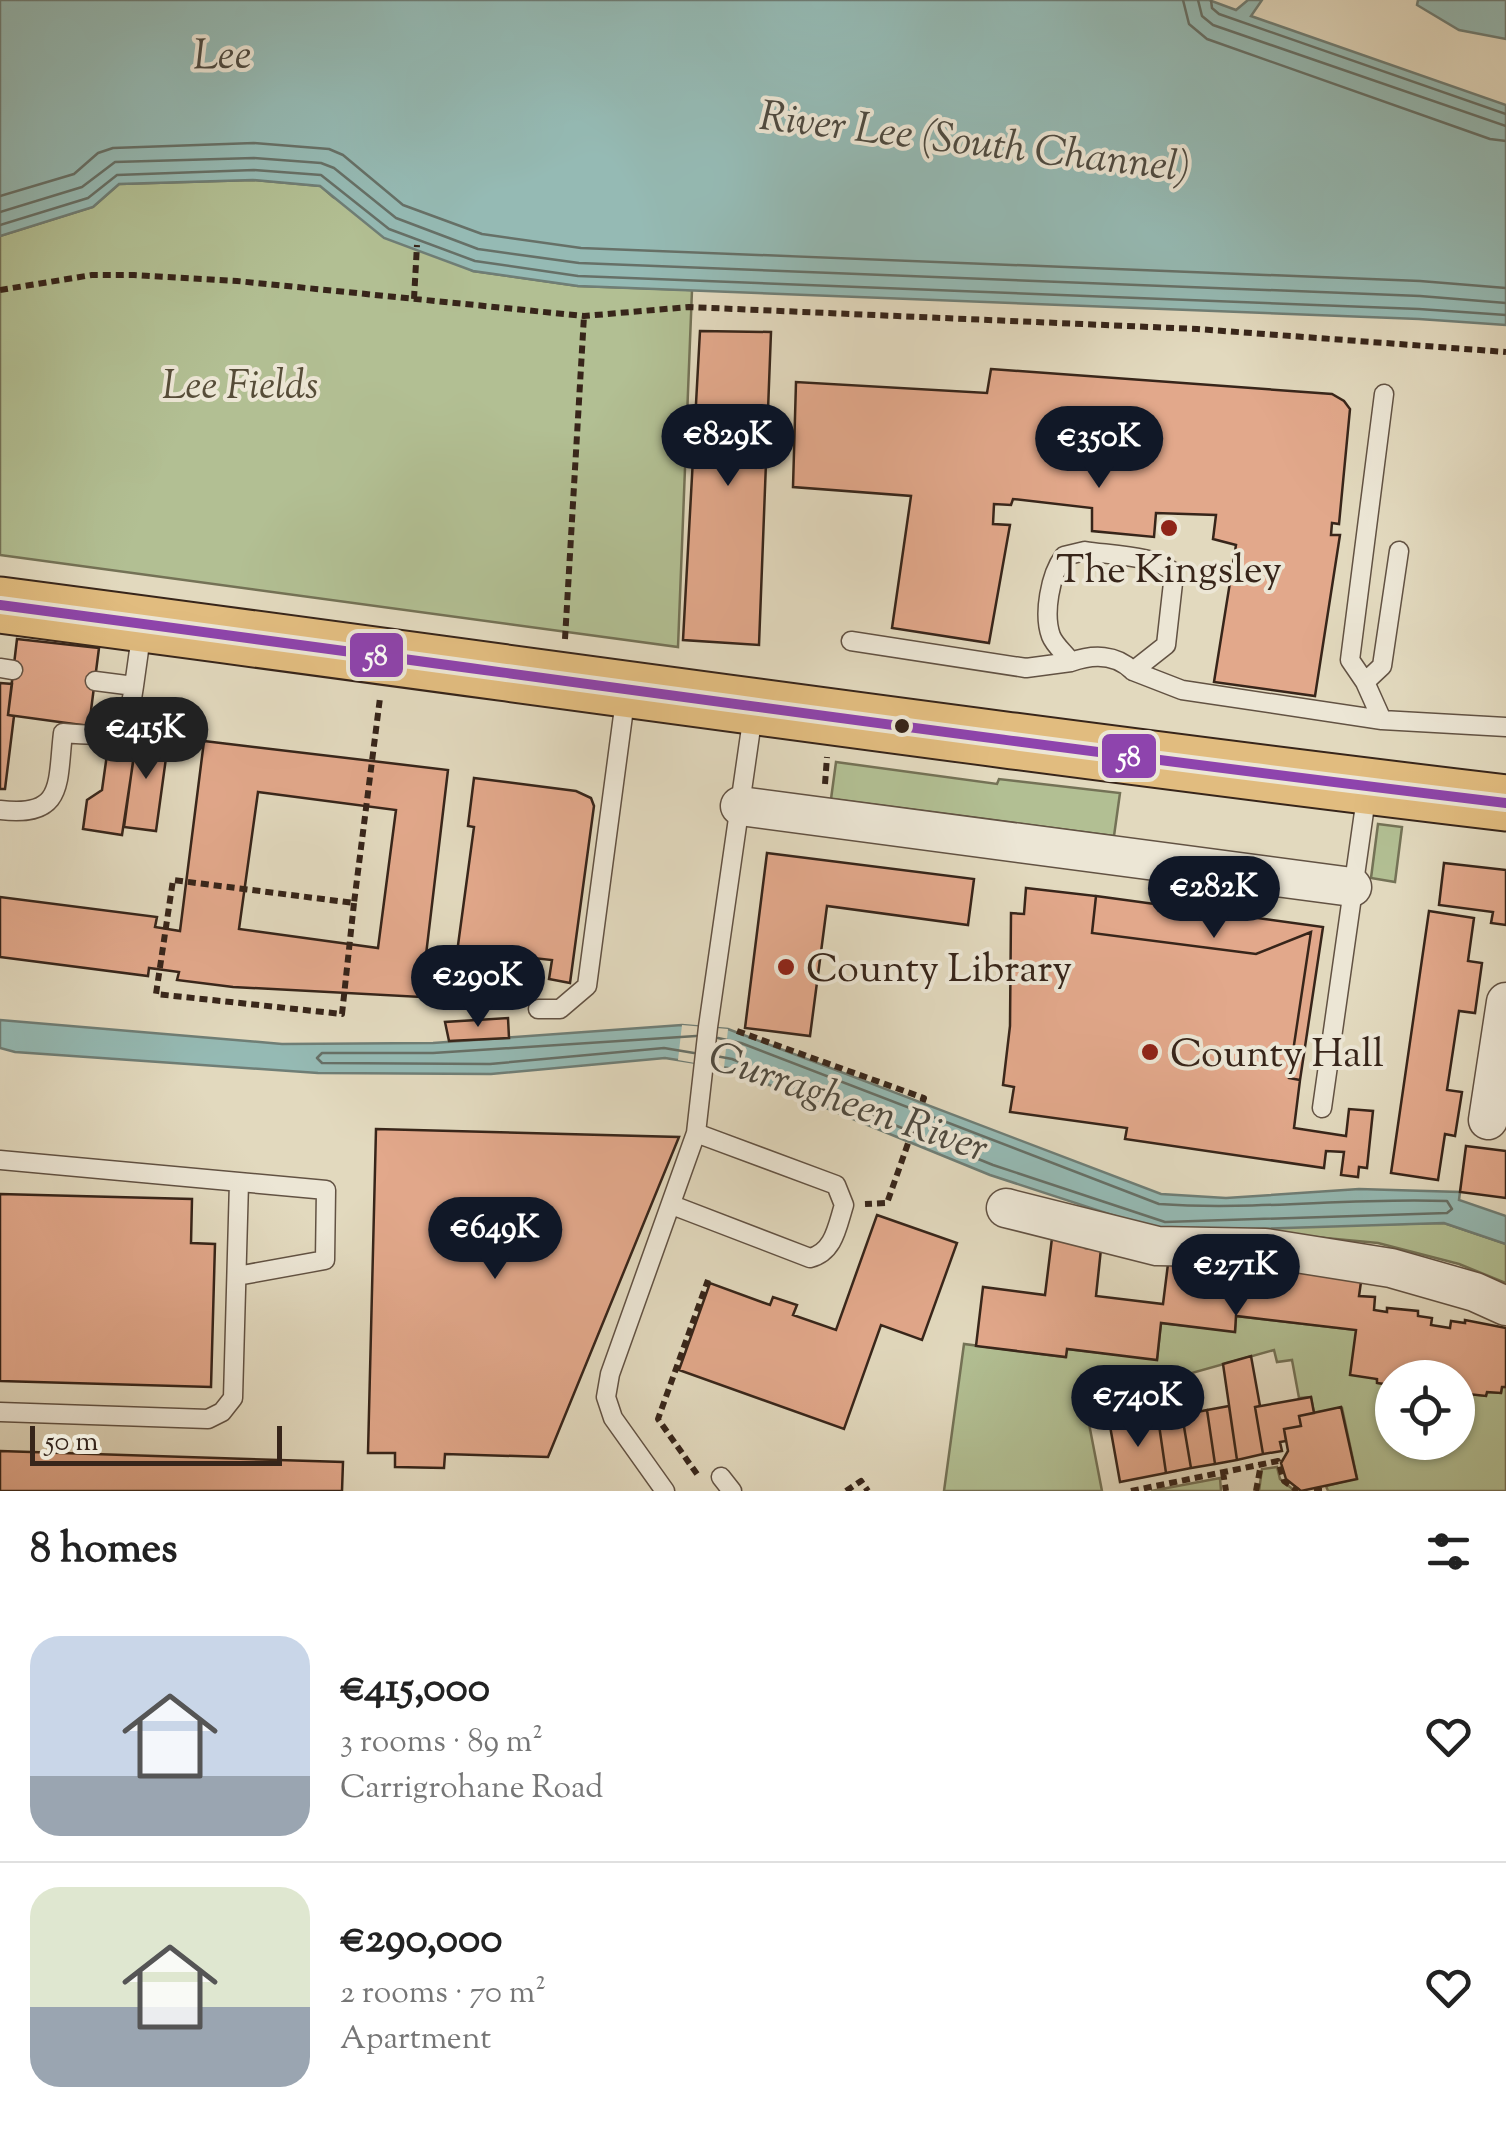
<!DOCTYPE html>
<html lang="en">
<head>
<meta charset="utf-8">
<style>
  body { margin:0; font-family:"Sorts Mill Goudy",serif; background:#f6f6f6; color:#222; height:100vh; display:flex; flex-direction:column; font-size:38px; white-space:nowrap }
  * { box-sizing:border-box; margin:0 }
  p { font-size:32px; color:#767676 }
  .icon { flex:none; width:55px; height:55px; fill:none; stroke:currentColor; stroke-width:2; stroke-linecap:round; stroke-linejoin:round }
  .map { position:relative; height:1491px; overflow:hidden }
  .details { display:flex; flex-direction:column; background:#fff; flex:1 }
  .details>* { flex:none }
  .controls { position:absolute; left:1375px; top:1360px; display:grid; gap:20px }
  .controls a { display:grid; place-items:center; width:100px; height:100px; border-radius:50%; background:#fff; box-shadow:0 2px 8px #0004; font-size:50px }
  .scale { position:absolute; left:30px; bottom:25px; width:252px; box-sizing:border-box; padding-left:10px; border:5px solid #37251a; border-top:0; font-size:28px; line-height:35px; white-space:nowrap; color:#37251a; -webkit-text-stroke:8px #ece6d5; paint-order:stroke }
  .price { position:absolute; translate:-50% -85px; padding:0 22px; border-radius:35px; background:#111827; color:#fff; font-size:32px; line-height:65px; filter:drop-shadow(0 2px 5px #0008) }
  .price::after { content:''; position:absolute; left:50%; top:60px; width:30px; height:22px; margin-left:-15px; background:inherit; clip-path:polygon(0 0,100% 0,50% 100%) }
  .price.selected { background:#222; color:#fff }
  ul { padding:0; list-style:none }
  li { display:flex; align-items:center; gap:30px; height:250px; padding:0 30px }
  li+li { border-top:2px solid #e0e0e0 }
  li span { display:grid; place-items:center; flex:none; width:280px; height:200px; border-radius:30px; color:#555 }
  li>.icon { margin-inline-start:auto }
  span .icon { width:120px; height:120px; fill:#fffc; stroke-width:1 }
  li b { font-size:42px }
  h2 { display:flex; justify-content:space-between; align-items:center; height:120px; padding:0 30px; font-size:42px }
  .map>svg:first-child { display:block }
</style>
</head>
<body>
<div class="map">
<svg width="1506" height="1491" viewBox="0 0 1506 1491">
  <rect width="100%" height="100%" fill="#e2d9be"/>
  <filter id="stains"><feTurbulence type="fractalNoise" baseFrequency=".002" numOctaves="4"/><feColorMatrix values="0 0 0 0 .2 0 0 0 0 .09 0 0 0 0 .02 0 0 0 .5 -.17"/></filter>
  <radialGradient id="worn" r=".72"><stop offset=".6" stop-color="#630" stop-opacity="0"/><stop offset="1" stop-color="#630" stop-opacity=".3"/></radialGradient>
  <path fill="#b2bf93" stroke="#747256" stroke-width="2.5" d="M 253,180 L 321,186 L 333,197 L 473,271 L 578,286 L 692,290 L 678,647 L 0,555 L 0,236 L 93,207 L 119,184 Z
    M 836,762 L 997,784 L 999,779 L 1120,793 L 1114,836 L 831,799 Z
    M 1378,824 L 1402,827 L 1395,882 L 1371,878 Z
    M 1444,1223 L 1506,1244 L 1506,1283 L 1459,1264 L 1378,1243 L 1262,1232 L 1263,1227 Z
    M 1236,1316 L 1356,1330 L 1378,1383 L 1392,1385 L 1392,1442 L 1458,1442 L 1458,1386 L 1458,1393 L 1486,1396 L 1487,1392 L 1501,1393 L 1502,1387 L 1506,1387 L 1506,1491 L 1328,1491 L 1326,1486 L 1357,1478 L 1342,1408 L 1314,1413 L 1311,1397 L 1299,1398 L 1292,1360 L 1277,1362 L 1274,1350 L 1085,1403 L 1102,1491 L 944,1491 L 964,1344 L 1065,1357 L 1067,1349 L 1157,1359 L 1161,1323 L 1235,1331 Z
    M 1277,1467 L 1280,1479 L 1295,1491 L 1259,1491 L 1262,1469 Z
    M 1220,1478 L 1221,1491 L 1151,1491 Z"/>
  <path fill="#95bab4" stroke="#6f7e76" stroke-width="2.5" d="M 0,0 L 1209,0 L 1236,10 L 1248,0 L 1262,0 L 1251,16 L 1506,105 L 1506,325 L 1419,319 L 578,286 L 473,271 L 384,238 L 320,186 L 253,180 L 119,184 L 93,207 L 0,236 Z
    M 1418,0 L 1506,0 L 1506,39 L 1459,30 L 1417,5 Z
    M 0,1020 L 282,1044 L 433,1043 L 682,1025 L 728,1029 L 1161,1194 L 1226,1198 L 1359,1189 L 1460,1192 L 1459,1200 L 1506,1216 L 1506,1244 L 1444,1223 L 1164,1232 L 990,1175 L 728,1068 L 665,1058 L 491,1074 L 318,1073 L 15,1052 L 0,1048 Z"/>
  <path fill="#e2d9be" d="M 682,1025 L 728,1029 L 724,1068 L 678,1060 Z"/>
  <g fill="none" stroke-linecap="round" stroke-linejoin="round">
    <path stroke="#667067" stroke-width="2.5" d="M 1183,0 L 1189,24 L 1207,39 L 1490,139 L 1506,141
      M 1198,0 L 1202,16 L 1213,25 L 1506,126
      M 1211,0 L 1212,8 L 1219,14 L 1506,114
      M 0,196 L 74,174 L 98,153 L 113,148 L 254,143 L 329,149 L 343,155 L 403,205 L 482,234 L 581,248 L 1420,281 L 1506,288
      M 0,212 L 82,187 L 115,162 L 254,158 L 321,163 L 334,168 L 396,218 L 478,249 L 579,263 L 1420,296 L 1506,303
      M 0,225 L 88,198 L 117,175 L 254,170 L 321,175 L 389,229 L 475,261 L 578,276 L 1419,309 L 1506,315
      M 694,1053 L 664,1048 L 490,1064 L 322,1063 L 317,1058 L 322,1053 L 433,1053 L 696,1036
      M 716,1056 L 732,1059 L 993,1165 L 1165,1222 L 1447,1213 L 1452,1209 L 1447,1201 C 1350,1197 1255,1211 1159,1204 L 741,1043 L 718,1038"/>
  </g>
  <path fill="#e2a88b" stroke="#37251a" stroke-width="2.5" fill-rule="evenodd" d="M 700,331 L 771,332 L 759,645 L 683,640 Z
    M 991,369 L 1332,394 L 1344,401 L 1350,409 L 1339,524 L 1332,523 L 1331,535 L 1340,535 L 1315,696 L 1214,682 L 1236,545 L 1213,539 L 1216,515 L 1156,513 L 1154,537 L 1092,531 L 1092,508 L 1013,499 L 1011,505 L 994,504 L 993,524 L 1010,525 L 989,643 L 892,628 L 911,496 L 793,487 L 796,382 L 987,393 Z
    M 17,639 L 99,648 L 89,726 L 8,715 Z
    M 0,683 L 12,684 L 8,715 L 14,716 L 5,789 L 0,789 Z
    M 137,732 L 169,736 L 156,831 L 124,827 Z
    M 109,740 L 136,743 L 122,835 L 83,829 L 87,800 L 102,790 Z
    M 204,741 L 448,770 L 421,997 L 233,987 L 177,980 L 179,972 L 149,968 L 148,976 L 0,957 L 0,897 L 157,917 L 155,927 L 180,931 ZM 258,792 L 396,810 L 378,948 L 239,929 Z
    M 474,778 L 576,791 L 591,798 L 594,806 L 570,983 L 549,979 L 552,960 L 506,955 L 500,1003 L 451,997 L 474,827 L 468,826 Z
    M 767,853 L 974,879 L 968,925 L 827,906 L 810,1036 L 745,1028 Z
    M 1444,863 L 1506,870 L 1506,925 L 1491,923 L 1493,912 L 1439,905 Z
    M 1026,888 L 1096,896 L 1092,933 L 1256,954 L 1311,932 L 1289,1078 L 1300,1080 L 1294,1128 L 1346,1136 L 1349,1109 L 1373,1111 L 1367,1168 L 1359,1167 L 1358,1177 L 1341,1175 L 1344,1152 L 1326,1151 L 1324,1168 L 1125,1139 L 1127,1128 L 1010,1112 L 1014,1087 L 1003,1085 L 1010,1026 L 1011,913 L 1024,914 Z
    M 1096,896 L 1323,927 L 1300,1080 L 1289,1078 L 1311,932 L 1256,954 L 1092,933 Z
    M 1429,911 L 1474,918 L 1468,961 L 1482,963 L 1475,1013 L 1459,1011 L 1447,1090 L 1462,1092 L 1455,1136 L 1445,1134 L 1438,1180 L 1391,1173 Z
    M 508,1018 L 509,1038 L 449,1041 L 445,1022 Z
    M 376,1129 L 679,1137 L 548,1457 L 445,1454 L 444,1468 L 395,1467 L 395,1453 L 368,1453 Z
    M 1466,1146 L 1506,1151 L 1506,1198 L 1460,1192 Z
    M 0,1194 L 192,1199 L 191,1243 L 215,1244 L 211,1387 L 0,1381 Z
    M 877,1215 L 957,1243 L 922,1340 L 881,1325 L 844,1429 L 679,1370 L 710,1283 L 770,1305 L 773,1297 L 797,1305 L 793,1315 L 836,1330 Z
    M 1052,1238 L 1087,1243 L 1086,1248 L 1101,1249 L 1096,1296 L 1163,1304 L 1168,1264 L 1244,1273 L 1245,1262 L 1362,1275 L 1359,1296 L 1375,1297 L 1374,1310 L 1387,1312 L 1387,1308 L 1418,1311 L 1418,1316 L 1432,1318 L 1431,1325 L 1450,1328 L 1451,1321 L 1465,1323 L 1465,1320 L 1506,1328 L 1506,1387 L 1502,1387 L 1501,1393 L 1487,1392 L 1486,1396 L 1458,1393 L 1458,1378 L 1421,1373 L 1421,1378 L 1392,1378 L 1392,1385 L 1377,1383 L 1377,1379 L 1350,1375 L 1356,1330 L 1236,1316 L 1235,1332 L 1161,1323 L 1157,1360 L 1067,1349 L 1066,1357 L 976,1346 L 983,1287 L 1045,1295 Z
    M 1251,1356 L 1260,1406 L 1255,1407 L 1263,1454 L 1237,1460 L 1223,1364 Z
    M 1152,1388 L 1156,1410 L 1144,1412 L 1140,1390 Z
    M 1311,1397 L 1314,1413 L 1299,1416 L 1301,1426 L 1284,1429 L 1286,1441 L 1280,1442 L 1282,1451 L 1263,1454 L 1255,1407 Z
    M 1229,1406 L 1237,1460 L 1215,1464 L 1207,1410 Z
    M 1341,1407 L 1357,1479 L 1301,1491 L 1286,1479 L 1281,1463 L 1288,1451 L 1284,1429 L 1301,1426 L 1299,1416 Z
    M 1207,1410 L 1215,1464 L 1191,1468 L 1182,1415 Z
    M 1182,1415 L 1191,1468 L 1166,1473 L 1158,1418 Z
    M 1158,1418 L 1166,1473 L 1120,1482 L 1110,1426 Z
    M 0,1451 L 343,1462 L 342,1491 L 0,1491 Z"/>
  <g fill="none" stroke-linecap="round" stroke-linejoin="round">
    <defs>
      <path id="lane" d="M 1384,394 L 1350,660 L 1365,682 L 1382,720 L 1506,727
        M 1085,551 C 1108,555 1160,555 1174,574 L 1166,645 L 1133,671 C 1116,654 1093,654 1071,662 C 1065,653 1055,646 1051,636 C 1043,614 1050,575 1064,556 Z
        M 851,641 L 1026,668 L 1071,662
        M 0,668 L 13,670
        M 1133,671 L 1182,690 L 1382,720
        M 95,681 L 134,686 L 142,629
        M 1365,682 L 1382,666 L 1399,551
        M 0,810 C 65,818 57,783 63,733 C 111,737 127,738 134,686
        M 538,1009 L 560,1009 L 587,986 L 626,693
        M 1322,1108 L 1367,791
        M 0,1160 L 326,1190 L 325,1260 L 237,1276
        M 672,1205 L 810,1258 C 834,1252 837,1227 844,1205 L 836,1185 L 696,1133
        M 0,1412 L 208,1419 L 222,1412 L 233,1398 L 239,1182
        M 721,1477 L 732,1491
        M 665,1491 L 613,1418 L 606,1397 L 610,1374 L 696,1133 L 708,1027 L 753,714"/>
      <path id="street" d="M 740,806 L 1352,887
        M 1488,1120 L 1506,1002
        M 1006,1208 L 1157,1246 L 1265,1248 L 1391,1268 L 1475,1292 L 1506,1306"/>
      <path id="highway" d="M 0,605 C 502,671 1003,743 1506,803"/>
    </defs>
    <use href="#lane" stroke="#625243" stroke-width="21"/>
    <use href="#street" stroke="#625243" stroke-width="41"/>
    <use href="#highway" stroke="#37251a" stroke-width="59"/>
    <path stroke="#37251a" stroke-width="6" stroke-dasharray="8 5" stroke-linecap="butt" d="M 0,290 L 92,275 L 134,275 L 237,281 L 584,316 L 689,307 L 1197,329 L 1506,352
      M 414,299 L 417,245
      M 565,639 L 584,316
      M 825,784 L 827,757
      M 354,903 L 342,1014 L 156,994 L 173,880 L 354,903 L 380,698
      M 737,1031 L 924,1098 L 887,1203 L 865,1204
      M 1223,1472 L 1226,1491
      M 697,1474 L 658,1419 L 708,1280
      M 846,1491 L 861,1481 L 868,1491
      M 1131,1491 L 1278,1461 L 1284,1481 L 1298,1491
      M 1256,1491 L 1261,1464
      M 1314,1491 L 1324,1491"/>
    <use href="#lane" stroke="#ece6d5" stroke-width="18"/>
    <use href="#street" stroke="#ece6d5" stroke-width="38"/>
    <use href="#highway" stroke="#e1bc7f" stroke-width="55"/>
    <defs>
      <path id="bus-1" d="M 0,605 C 502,671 1003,743 1506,803"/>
    </defs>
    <use href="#bus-1" stroke="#ece6d5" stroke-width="18"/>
    <use href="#bus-1" stroke="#8e44ad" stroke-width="10"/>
  </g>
  <g fill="#8f2418" stroke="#ece6d5" stroke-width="4">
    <circle cx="1169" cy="528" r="10"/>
    <circle cx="786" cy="967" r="10"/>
    <circle cx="1150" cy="1052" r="10"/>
  </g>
  <circle fill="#37251a" stroke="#ece6d5" stroke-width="4" cx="902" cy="726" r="9"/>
  <g text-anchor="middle" stroke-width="8" stroke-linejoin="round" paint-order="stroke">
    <g font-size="40" font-style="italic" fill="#564c38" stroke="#ece6d5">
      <text x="240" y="398">Lee Fields</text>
    </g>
    <g font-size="40" fill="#37251a" stroke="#ece6d5" text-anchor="start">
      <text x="1169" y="582" text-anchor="middle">The Kingsley</text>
      <text x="806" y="981">County Library</text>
      <text x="1170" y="1066">County Hall</text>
    </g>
    <g font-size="42" font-style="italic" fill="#4e4a40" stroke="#ece6d5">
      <text transform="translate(222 53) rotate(-1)" y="15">Lee</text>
      <text transform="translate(975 140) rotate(7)" y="15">River Lee (South Channel)</text>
      <text transform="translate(849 1100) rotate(19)" y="15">Curragheen River</text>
    </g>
  </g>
  <g stroke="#ece6d5" stroke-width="4">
    <rect x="348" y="631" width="57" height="48" rx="10" fill="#8e44ad"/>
    <rect x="1100" y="732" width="58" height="48" rx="10" fill="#8e44ad"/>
  </g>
  <g font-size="28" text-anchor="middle" font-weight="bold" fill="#fff">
    <text x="376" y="665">58</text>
    <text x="1129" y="766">58</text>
  </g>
  <rect width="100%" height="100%" filter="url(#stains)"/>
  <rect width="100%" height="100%" fill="url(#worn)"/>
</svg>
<div class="controls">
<a><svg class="icon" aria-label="locate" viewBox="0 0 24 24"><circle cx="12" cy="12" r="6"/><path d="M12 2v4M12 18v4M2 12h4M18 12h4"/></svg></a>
</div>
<div class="scale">50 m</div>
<b class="price" style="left:728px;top:489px">€829K</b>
<b class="price" style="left:1099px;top:491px">€350K</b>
<b class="price selected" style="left:146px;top:782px">€415K</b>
<b class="price" style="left:1214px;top:941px">€282K</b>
<b class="price" style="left:478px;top:1030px">€290K</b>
<b class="price" style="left:495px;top:1282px">€649K</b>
<b class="price" style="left:1236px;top:1319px">€271K</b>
<b class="price" style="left:1138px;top:1450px">€740K</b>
</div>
<section class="details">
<h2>8 homes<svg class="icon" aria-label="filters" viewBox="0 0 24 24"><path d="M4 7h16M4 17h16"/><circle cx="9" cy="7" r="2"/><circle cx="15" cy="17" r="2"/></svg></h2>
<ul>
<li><span style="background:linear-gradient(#c9d6e8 70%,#9aa5b1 0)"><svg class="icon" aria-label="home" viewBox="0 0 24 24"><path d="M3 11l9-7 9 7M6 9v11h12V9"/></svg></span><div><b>€415,000</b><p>3 rooms · 89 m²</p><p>Carrigrohane Road</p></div><svg class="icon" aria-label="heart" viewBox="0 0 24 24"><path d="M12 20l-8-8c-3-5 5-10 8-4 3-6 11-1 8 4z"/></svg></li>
<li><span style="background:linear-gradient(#dfe7d0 60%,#9aa5b1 0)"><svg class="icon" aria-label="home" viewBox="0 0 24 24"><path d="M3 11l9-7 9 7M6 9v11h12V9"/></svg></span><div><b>€290,000</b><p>2 rooms · 70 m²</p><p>Apartment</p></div><svg class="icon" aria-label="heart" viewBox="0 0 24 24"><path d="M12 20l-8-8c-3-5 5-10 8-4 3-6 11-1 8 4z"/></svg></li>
</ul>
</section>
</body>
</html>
